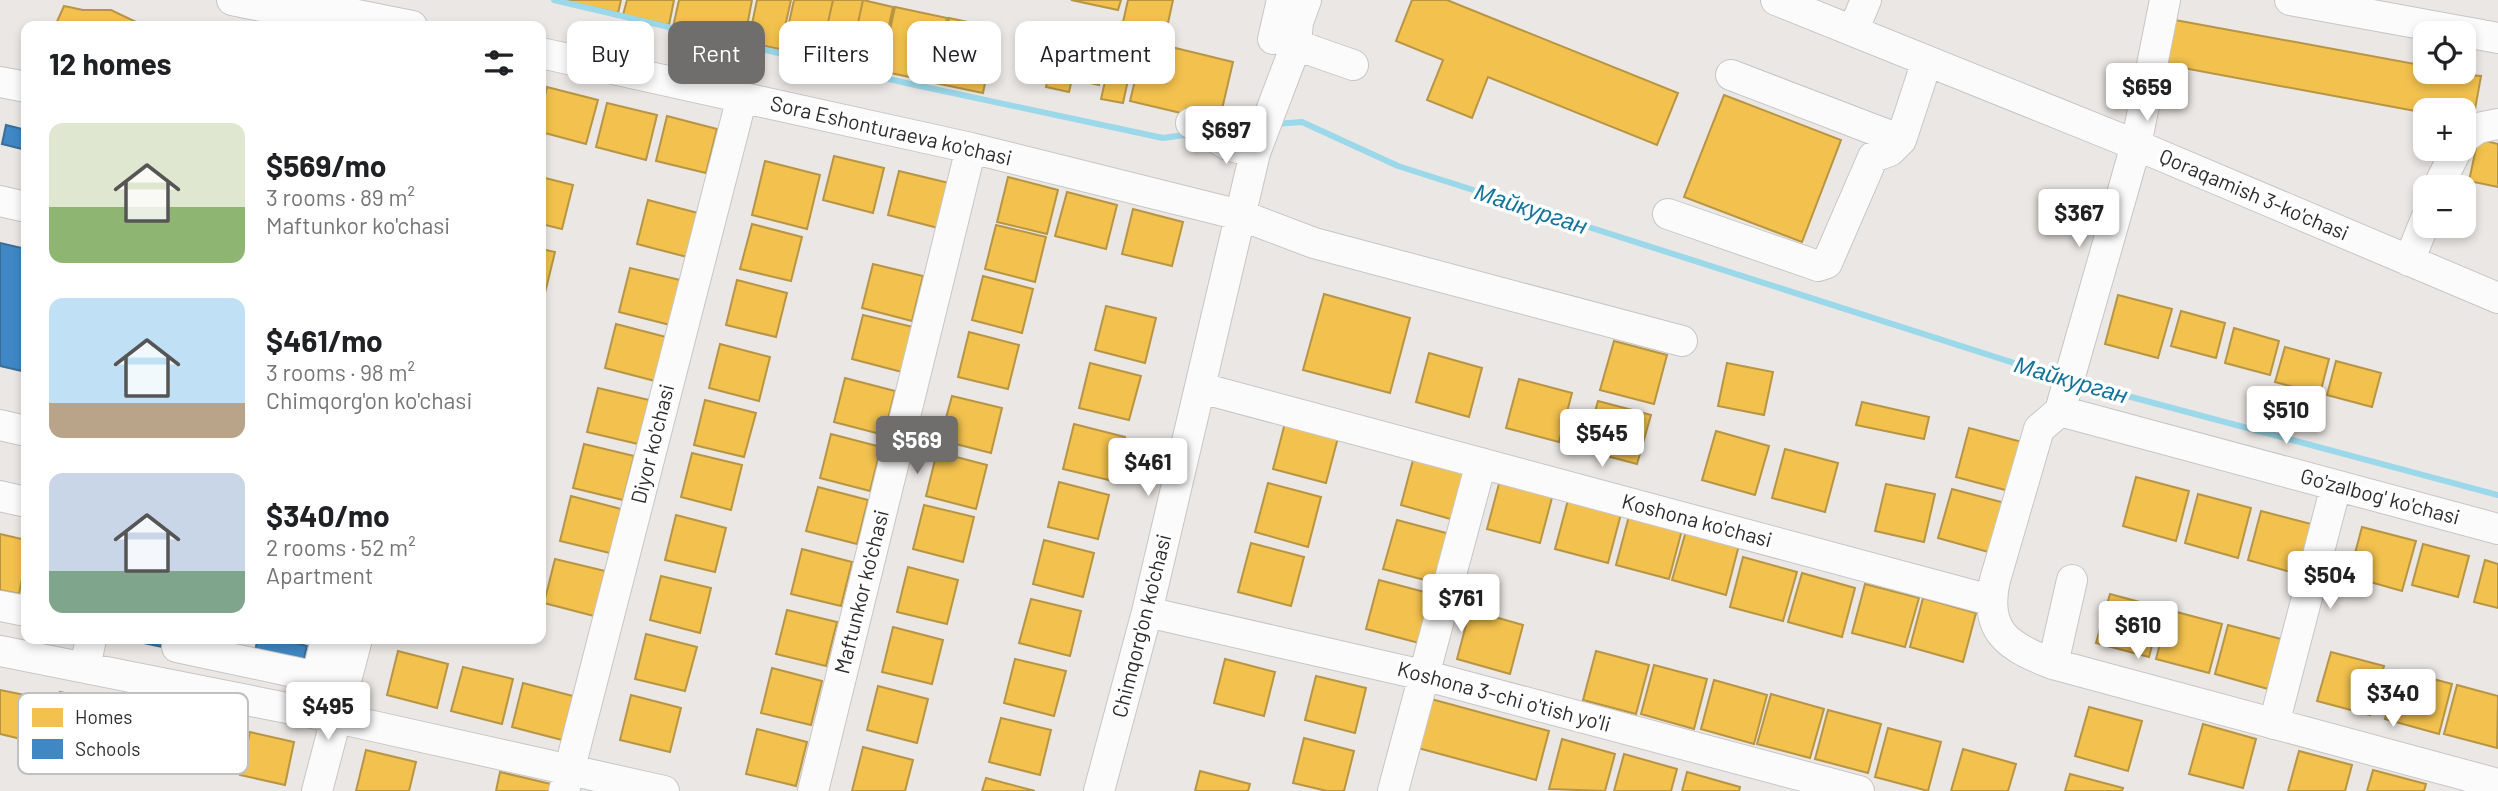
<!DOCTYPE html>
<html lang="en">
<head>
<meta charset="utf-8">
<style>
  body { margin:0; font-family:Barlow,sans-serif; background:#f6f6f6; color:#202124; height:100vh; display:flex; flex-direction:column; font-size:26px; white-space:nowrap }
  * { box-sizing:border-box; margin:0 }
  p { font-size:23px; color:#757577 }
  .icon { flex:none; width:38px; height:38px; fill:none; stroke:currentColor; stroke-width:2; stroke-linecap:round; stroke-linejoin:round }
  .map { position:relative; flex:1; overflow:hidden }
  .sheet { position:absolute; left:21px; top:21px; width:525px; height:623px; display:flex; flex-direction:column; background:#fff; border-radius:14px; box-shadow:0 4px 10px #0003 }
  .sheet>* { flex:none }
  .top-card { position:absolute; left:567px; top:21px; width:665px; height:63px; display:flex; gap:14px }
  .tools { position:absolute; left:2413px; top:21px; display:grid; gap:14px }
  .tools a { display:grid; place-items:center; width:63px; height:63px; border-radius:14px; background:#fff; box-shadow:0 4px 10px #0003; font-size:35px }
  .price { position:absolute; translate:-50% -60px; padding:0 16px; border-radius:7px; background:#fff; color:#222; font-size:23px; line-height:46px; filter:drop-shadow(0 2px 4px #0008) }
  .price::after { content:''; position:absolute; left:50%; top:42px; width:21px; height:16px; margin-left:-10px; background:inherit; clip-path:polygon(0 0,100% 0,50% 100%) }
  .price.active { background:#706e6d; color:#fff }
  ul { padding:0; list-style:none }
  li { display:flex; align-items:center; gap:21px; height:175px; padding:0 28px }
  li span { display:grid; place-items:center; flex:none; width:196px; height:140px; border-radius:14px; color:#555 }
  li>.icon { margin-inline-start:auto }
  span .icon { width:84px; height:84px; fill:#fffc; stroke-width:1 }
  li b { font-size:30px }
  h2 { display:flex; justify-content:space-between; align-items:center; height:84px; padding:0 28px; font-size:30px }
  .pill { padding:0 24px; border-radius:14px; background:#fff; box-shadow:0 4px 10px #0003; font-size:24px; line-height:63px }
  .pill.active { background:#706e6d; color:#fff }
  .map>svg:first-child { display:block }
</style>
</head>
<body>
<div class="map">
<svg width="2498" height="791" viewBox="0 0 2498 791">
  <rect width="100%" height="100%" fill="#ebe7e4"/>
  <path fill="#f2c14e" stroke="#b79544" stroke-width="2" d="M 559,0 L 621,0 L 618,13 Z
    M 627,0 L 674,0 L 669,25 L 623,15 Z
    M 679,0 L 752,0 L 744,42 L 673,27 Z
    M 757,0 L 791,0 L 780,49 L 748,43 Z
    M 794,0 L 833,0 L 820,58 L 783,50 Z
    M 833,0 L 863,0 L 849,64 L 820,58 Z
    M 863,0 L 893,7 L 879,71 L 849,64 Z
    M 1071,0 L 1121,0 L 1118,10 Z
    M 1128,0 L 1173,0 L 1166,32 L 1123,22 Z
    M 1412,0 L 1447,0 L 1678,93 L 1657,145 L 1488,77 L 1472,118 L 1427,100 L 1443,60 L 1396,41 Z
    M 64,6 L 83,10 L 111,10 L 136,22 L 154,26 L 55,26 Z
    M 895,7 L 947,18 L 933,82 L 881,71 Z
    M 949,18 L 996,28 L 983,93 L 935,83 Z
    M 2175,20 L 2426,66 L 2426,72 L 2481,76 L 2473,121 L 2464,120 L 2464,110 L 2426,113 L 2167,65 Z
    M 1057,40 L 1133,57 L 1123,103 L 1101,99 L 1106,77 L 1101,76 L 1099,85 L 1077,80 L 1079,71 L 1074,70 L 1069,92 L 1046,87 Z
    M 1159,44 L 1233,62 L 1219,122 L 1130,101 L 1138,68 L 1153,71 Z
    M 547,87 L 598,100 L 586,144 L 541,132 L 541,113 Z
    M 1724,95 L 1841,140 L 1802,242 L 1684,197 Z
    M 607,103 L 657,115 L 646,160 L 596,147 Z
    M 667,116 L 717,129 L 706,173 L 656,161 Z
    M 2478,139 L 2498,144 L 2498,187 L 2469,181 Z
    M 834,156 L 884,168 L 873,213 L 823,200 Z
    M 765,161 L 820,175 L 807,229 L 752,215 Z
    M 899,171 L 949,183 L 938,228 L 888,215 Z
    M 541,177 L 573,185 L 562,229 L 541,224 Z
    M 1008,177 L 1058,190 L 1047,234 L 997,222 Z
    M 1067,192 L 1117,205 L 1106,249 L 1055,236 Z
    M 648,200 L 698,213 L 687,257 L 637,244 Z
    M 1133,209 L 1183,222 L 1172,266 L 1122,254 Z
    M 752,224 L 802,237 L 791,281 L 740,269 Z
    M 996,225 L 1046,237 L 1035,282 L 985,269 Z
    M 541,249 L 555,252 L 544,297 L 541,296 Z
    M 873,264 L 923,276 L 912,321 L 862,308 Z
    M 630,268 L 680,280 L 670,325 L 619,312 Z
    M 983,276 L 1033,289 L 1022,333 L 972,320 Z
    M 737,280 L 787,293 L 776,337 L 726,325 Z
    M 1324,294 L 1410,318 L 1390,393 L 1303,370 Z
    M 2118,295 L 2172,309 L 2158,358 L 2105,344 Z
    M 1106,306 L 1156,318 L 1145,363 L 1095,350 Z
    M 2181,311 L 2225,323 L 2216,358 L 2171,346 Z
    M 863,315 L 913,327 L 902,372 L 852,359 Z
    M 616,324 L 666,337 L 655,381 L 605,368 Z
    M 2234,328 L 2279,341 L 2270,375 L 2225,363 Z
    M 969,332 L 1019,345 L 1008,389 L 958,377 Z
    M 1614,341 L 1667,355 L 1654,404 L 1600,390 Z
    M 720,344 L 770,357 L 759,401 L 709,388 Z
    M 2285,347 L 2329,359 L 2320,394 L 2275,382 Z
    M 1429,353 L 1482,368 L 1469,417 L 1416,402 Z
    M 2336,361 L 2381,373 L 2372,407 L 2327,395 Z
    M 1090,363 L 1141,376 L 1129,420 L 1079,408 Z
    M 1727,363 L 1773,372 L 1764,415 L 1718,406 Z
    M 845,378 L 895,391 L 884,435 L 834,422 Z
    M 1519,379 L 1572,393 L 1559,442 L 1506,428 Z
    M 598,388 L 649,400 L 638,444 L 587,432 Z
    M 952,396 L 1002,408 L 991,453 L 940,440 Z
    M 705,400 L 756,413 L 744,457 L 694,445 Z
    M 1598,401 L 1651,415 L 1637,464 L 1584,450 Z
    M 1862,402 L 1929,417 L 1924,439 L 1856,425 Z
    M 1286,419 L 1339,434 L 1326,483 L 1273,469 Z
    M 1074,424 L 1125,437 L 1113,481 L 1063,469 Z
    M 1969,428 L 2022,442 L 2009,491 L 1956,477 Z
    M 1716,431 L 1769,446 L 1755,495 L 1702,480 Z
    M 831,434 L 881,447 L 870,491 L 820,478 Z
    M 584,444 L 634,456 L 623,500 L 573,488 Z
    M 1785,449 L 1838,463 L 1825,512 L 1772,498 Z
    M 937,452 L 987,465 L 976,509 L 926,496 Z
    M 692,453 L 742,465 L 731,510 L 681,497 Z
    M 1414,456 L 1467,471 L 1454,520 L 1401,505 Z
    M 2136,477 L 2189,491 L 2176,541 L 2123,526 Z
    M 1500,480 L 1553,494 L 1540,543 L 1487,529 Z
    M 1059,482 L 1109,495 L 1098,539 L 1048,527 Z
    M 1268,483 L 1321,497 L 1308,547 L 1255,532 Z
    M 1886,484 L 1935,494 L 1924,542 L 1875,531 Z
    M 818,487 L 868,500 L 857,544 L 806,531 Z
    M 1952,489 L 2005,503 L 1992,553 L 1938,538 Z
    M 2198,494 L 2251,508 L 2238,558 L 2185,543 Z
    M 571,496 L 621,509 L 610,553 L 560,541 Z
    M 1568,500 L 1621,514 L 1608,563 L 1555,549 Z
    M 924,505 L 974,517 L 963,562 L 913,549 Z
    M 2261,511 L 2315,525 L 2301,575 L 2248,560 Z
    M 676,515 L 726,528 L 715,572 L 665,560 Z
    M 1629,516 L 1682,530 L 1669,579 L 1616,565 Z
    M 1397,520 L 1450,534 L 1436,583 L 1383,569 Z
    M 2362,527 L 2416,541 L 2402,591 L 2349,576 Z
    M 1686,531 L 1739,545 L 1726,595 L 1672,580 Z
    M 0,534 L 26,540 L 26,559 L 19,594 L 0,590 Z
    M 1044,540 L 1094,553 L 1083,597 L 1033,584 Z
    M 1251,543 L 1304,557 L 1291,606 L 1238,592 Z
    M 2423,544 L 2469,556 L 2458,597 L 2412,585 Z
    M 802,549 L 852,562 L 841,606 L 791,594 Z
    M 1743,557 L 1797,572 L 1783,621 L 1730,607 Z
    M 555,559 L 605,571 L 594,616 L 544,603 Z
    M 2485,560 L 2498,564 L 2498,608 L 2474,602 Z
    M 908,567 L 958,580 L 947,624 L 897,612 Z
    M 1802,573 L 1855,588 L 1842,637 L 1788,622 Z
    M 661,576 L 711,588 L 700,633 L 650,620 Z
    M 1379,580 L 1432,594 L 1419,643 L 1366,629 Z
    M 1865,584 L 1919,598 L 1905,647 L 1852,633 Z
    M 2110,594 L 2162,608 L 2149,657 L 2096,643 Z
    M 1923,598 L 1976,613 L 1963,662 L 1910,647 Z
    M 1031,599 L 1081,611 L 1070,656 L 1019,643 Z
    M 787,610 L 837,622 L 826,666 L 776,654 Z
    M 1470,610 L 1523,625 L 1510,674 L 1457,659 Z
    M 2169,610 L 2222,624 L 2209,673 L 2156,659 Z
    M 2228,625 L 2281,639 L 2268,689 L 2215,674 Z
    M 893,627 L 943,640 L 932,684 L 882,672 Z
    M 646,634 L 697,647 L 685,691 L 635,679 Z
    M 398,651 L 448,664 L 437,708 L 387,695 Z
    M 1596,651 L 1649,665 L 1636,714 L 1583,700 Z
    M 2331,652 L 2384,666 L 2370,715 L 2317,701 Z
    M 1015,659 L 1066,671 L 1054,716 L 1004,703 Z
    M 1225,659 L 1275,672 L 1264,716 L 1214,703 Z
    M 1654,665 L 1707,679 L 1694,729 L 1641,714 Z
    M 463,667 L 513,679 L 502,724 L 451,711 Z
    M 772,668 L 822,681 L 811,725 L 761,713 Z
    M 2399,670 L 2452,684 L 2439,734 L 2385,719 Z
    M 1316,676 L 1366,688 L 1355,733 L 1305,720 Z
    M 1714,680 L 1767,695 L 1754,744 L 1701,729 Z
    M 523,683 L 573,696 L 562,740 L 512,727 Z
    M 2457,685 L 2498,696 L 2497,748 L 2444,734 Z
    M 878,686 L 928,699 L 917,743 L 867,730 Z
    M 0,690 L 30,696 L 21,739 L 0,734 Z
    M 60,692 L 104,702 L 95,744 L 50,735 Z
    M 1771,694 L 1824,709 L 1810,758 L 1757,744 Z
    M 631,695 L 681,708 L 670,752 L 620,740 Z
    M 1431,699 L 1549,731 L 1536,780 L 1418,748 Z
    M 2089,707 L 2142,721 L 2128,771 L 2075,756 Z
    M 1828,710 L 1881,724 L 1868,773 L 1815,759 Z
    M 1001,718 L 1051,730 L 1040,775 L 989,762 Z
    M 2203,724 L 2256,739 L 2243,788 L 2189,774 Z
    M 1888,728 L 1941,742 L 1928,791 L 1875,777 Z
    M 757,729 L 807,742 L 796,786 L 746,774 Z
    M 250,732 L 294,742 L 285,785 L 240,775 Z
    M 1304,738 L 1354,751 L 1344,791 L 1327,791 L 1293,783 Z
    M 1562,739 L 1615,754 L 1605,791 L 1549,789 Z
    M 863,747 L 913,760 L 905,791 L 852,791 Z
    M 1963,749 L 2016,764 L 2008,791 L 1951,791 Z
    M 366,750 L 416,762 L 409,791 L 356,791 Z
    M 2299,751 L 2352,765 L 2345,791 L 2288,791 Z
    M 1624,754 L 1677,769 L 1671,791 L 1614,791 Z
    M 2373,770 L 2426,784 L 2424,791 L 2367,791 Z
    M 1200,771 L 1250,784 L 1248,791 L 1195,791 Z
    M 500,772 L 551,784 L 549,791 L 496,791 Z
    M 1687,772 L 1740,787 L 1739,791 L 1682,791 Z
    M 2070,774 L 2123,788 L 2122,791 L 2065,791 Z
    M 986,778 L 1035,791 L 982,791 Z"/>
  <path fill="#3f88c5" stroke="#3a6d97" stroke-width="2" d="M 6,125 L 26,130 L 26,150 L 2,144 Z
    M 0,243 L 26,249 L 26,372 L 0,366 Z
    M 125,639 L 174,639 L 172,649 Z
    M 258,639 L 280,639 L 307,646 L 303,662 L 255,650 Z"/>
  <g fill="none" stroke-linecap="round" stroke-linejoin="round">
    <path stroke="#9bd8e9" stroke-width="6" d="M 554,0 L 906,83 L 1163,138 L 1191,134
      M 1275,124 L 1302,122 L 1398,166 L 2061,378
      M 1223,130 L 1257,126
      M 2075,382 L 2498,495"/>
    <defs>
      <path id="minor" d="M 232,0 L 291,12
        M 1776,0 L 2136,145 L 2498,298
        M 2165,0 L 2136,145 L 2060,411 L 2039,429 L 1995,580 C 1983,632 2009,647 2053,664 L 2498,784
        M 2290,0 L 2498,38
        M 276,26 L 291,12 L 312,6 L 412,26
        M 1853,31 L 1866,0
        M 1273,39 L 1282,0
        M 1296,45 L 1353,65
        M 541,53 L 971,148 L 1240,215 L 1314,243 L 1682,341
        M 1731,75 L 1901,140
        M 0,82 L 26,87
        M 1191,123 L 1228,145 L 1255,153
        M 2464,138 L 2478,128 L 2498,124
        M 2438,187 L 2457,149
        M 0,201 L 26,207
        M 1668,214 L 1818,266 L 1827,263 L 1873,157 L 1890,151 L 1901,140 L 1927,61
        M 2409,261 L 2426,219
        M 1201,388 L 1990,600
        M 2060,411 L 2498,529
        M 0,425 L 26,431
        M 0,496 L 26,502
        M 0,606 L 26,611
        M 1147,612 L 1423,675 L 1859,791
        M 177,647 L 317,677 L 326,639
        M 0,651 L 337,718 L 664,791
        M 2053,664 L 2072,580
        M 85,667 L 91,639
        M 2274,724 L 2336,486
        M 317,791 L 357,639
        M 564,791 L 742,97
        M 813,791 L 971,148
        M 1099,791 L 1147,612 L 1255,153 L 1296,45 L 1298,22 L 1306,0
        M 1393,791 L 1481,463"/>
    </defs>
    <use href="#minor" stroke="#c7c6c6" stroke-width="32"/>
    <use href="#minor" stroke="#fcfbfb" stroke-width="30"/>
  </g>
  <g text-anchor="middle" stroke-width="7" stroke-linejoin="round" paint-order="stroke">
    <g font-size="21" fill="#2d2d2d" stroke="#fff">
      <text transform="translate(891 131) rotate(13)" y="7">Sora Eshonturaeva ko'chasi</text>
      <text transform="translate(2254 195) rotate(23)" y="7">Qoraqamish 3-ko'chasi</text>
      <text transform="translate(653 444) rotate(-76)" y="7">Diyor ko'chasi</text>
      <text transform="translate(2380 497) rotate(15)" y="7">Go'zalbog' ko'chasi</text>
      <text transform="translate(1697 521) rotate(15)" y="7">Koshona ko'chasi</text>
      <text transform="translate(862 592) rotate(-76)" y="7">Maftunkor ko'chasi</text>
      <text transform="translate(1142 626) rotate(-76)" y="7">Chimqorg'on ko'chasi</text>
      <text transform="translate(1504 697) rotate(15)" y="7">Koshona 3-chi o'tish yo'li</text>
    </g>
    <g font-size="23" font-style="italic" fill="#13739b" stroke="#fff">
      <text transform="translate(1531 209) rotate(18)" y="8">Майкурган</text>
      <text transform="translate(2071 380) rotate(16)" y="8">Майкурган</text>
    </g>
  </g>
  <rect x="18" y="693" width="230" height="81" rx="10" fill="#fff" stroke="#c0c0c0" stroke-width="2"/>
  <rect x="32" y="708" width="31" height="19" fill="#f2c14e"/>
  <rect x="32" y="739" width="31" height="20" fill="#3f88c5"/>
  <g font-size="19" fill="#2d2d2d">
    <text x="75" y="724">Homes</text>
    <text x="75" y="756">Schools</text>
  </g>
</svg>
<div class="tools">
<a><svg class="icon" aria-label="locate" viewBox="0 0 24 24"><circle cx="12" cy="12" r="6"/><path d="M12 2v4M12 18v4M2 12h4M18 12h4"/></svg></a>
<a>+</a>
<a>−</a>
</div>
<b class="price" style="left:2147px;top:123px">$659</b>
<b class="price" style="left:1226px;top:166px">$697</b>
<b class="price" style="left:2079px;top:249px">$367</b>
<b class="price" style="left:2286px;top:446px">$510</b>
<b class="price" style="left:1602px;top:469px">$545</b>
<b class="price active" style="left:917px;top:476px">$569</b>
<b class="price" style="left:1148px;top:498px">$461</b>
<b class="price" style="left:2330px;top:611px">$504</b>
<b class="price" style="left:1461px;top:634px">$761</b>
<b class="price" style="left:2138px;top:661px">$610</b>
<b class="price" style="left:2393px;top:729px">$340</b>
<b class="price" style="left:328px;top:742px">$495</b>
<div class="top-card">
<a class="pill">Buy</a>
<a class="pill active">Rent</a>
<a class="pill">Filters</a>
<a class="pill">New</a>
<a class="pill">Apartment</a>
</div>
<section class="sheet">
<h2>12 homes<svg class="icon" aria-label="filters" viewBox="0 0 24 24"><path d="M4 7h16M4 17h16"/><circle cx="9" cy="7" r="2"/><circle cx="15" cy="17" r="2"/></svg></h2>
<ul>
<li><span style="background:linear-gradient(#dfe7d0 60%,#8fb573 0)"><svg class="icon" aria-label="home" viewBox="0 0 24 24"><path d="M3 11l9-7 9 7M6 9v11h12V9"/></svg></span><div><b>$569/mo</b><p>3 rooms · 89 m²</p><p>Maftunkor ko'chasi</p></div></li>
<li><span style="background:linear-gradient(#bfe0f5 75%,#b9a48a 0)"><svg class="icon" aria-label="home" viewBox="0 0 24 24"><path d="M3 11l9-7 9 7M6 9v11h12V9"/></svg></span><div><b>$461/mo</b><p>3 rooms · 98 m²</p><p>Chimqorg'on ko'chasi</p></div></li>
<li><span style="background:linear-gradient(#c9d6e8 70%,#7fa58c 0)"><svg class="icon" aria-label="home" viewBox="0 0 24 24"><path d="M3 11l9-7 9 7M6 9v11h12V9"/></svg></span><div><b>$340/mo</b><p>2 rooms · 52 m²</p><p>Apartment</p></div></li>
</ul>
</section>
</div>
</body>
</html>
